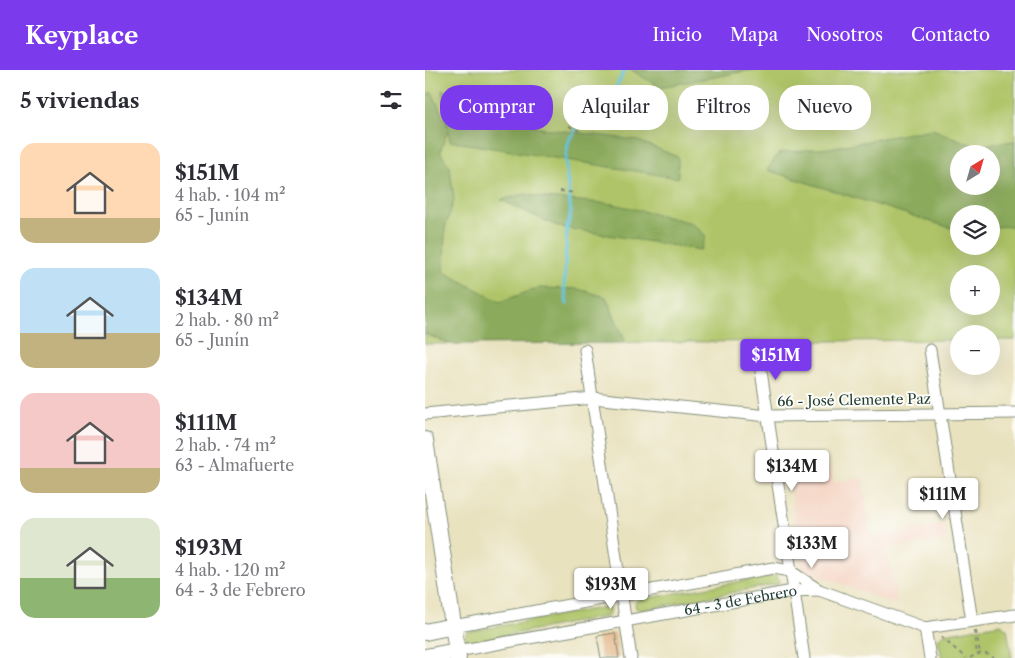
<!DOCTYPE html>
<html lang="es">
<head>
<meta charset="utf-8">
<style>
  body { margin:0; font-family:"Libre Caslon Text",serif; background:#f2f2f3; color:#2b2b33; height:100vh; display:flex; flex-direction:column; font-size:19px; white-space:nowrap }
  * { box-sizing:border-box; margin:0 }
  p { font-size:16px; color:#7c7c81 }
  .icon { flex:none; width:28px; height:28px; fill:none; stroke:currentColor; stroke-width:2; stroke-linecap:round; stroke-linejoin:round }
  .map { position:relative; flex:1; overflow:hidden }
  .sheet { display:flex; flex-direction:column; background:#fff; width:425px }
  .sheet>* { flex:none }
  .guide { position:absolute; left:15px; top:15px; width:475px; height:45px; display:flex; gap:10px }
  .needle { width:32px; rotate:37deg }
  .buttons { position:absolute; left:525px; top:75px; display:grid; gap:10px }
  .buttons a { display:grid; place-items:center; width:50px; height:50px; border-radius:50%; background:#fff; box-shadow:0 5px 20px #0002; font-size:25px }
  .price { position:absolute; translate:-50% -42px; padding:0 11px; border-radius:5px; background:#fff; color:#222; font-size:16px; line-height:32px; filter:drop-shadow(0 1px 2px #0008) }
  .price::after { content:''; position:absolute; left:50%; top:30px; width:15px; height:11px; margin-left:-8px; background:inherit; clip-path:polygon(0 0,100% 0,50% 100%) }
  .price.current { background:#7c3aed; color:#fff }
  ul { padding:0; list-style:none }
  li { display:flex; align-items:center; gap:15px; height:125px; padding:0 20px }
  li span { display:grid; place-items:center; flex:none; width:140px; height:100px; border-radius:15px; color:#555 }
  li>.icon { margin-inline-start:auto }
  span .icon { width:60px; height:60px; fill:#fffc; stroke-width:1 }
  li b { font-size:21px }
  h2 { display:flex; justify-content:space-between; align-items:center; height:60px; padding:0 20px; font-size:21px }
  .pill { padding:0 18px; border-radius:20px; background:#fff; box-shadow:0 5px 20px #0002; font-size:18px; line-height:45px }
  .pill.current { background:#7c3aed; color:#fff }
  header { display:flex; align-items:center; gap:30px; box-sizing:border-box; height:70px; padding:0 25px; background:#7c3aed; color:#fff }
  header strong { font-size:24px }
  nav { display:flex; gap:28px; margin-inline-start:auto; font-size:18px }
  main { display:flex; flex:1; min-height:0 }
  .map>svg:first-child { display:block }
</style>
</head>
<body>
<header>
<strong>Keyplace</strong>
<nav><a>Inicio</a><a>Mapa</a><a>Nosotros</a><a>Contacto</a></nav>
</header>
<main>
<section class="sheet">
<h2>5 viviendas<svg class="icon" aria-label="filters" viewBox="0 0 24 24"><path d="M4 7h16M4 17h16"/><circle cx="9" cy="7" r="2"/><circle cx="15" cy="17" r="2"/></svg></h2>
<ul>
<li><span style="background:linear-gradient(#ffd9b3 75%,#c2b280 0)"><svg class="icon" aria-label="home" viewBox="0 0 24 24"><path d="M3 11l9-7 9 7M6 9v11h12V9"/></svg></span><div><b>$151M</b><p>4 hab. · 104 m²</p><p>65 - Junín</p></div></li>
<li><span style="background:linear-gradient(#bfe0f5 65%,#c2b280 0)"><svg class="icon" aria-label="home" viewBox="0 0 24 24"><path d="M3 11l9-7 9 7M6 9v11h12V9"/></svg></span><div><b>$134M</b><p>2 hab. · 80 m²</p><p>65 - Junín</p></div></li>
<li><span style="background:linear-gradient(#f6c9c9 75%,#c2b280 0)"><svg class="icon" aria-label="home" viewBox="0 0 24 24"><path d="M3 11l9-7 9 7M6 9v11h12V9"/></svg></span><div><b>$111M</b><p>2 hab. · 74 m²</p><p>63 - Almafuerte</p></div></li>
<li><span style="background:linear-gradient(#dfe7d0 60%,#8fb573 0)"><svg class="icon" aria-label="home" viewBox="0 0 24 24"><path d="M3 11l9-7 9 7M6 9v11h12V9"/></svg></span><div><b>$193M</b><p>4 hab. · 120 m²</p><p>64 - 3 de Febrero</p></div></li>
</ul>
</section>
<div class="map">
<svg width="590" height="588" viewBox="0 0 590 588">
  <rect width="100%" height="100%" fill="#fdfcf7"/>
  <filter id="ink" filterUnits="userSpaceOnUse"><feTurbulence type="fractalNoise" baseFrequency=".02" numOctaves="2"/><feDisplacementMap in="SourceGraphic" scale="10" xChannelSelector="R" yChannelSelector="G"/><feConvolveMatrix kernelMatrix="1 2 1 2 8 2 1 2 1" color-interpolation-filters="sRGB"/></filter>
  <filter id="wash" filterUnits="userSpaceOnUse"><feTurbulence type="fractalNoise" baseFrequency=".0096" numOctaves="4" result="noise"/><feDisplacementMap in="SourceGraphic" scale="20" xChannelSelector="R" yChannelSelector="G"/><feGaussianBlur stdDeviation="1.12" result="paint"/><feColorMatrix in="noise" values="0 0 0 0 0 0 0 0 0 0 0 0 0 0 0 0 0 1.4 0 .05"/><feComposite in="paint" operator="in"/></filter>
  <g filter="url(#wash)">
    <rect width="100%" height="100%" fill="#e9e2bf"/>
    <path fill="#f4d3c1" d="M 406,398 L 409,412 L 437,408 L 446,466 L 519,455 L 521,470 L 463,479 L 472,535 L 377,499 L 363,403 Z"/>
    <path fill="#afc468" stroke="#67804e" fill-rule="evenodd" d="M 0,0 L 590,0 L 590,270 L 566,270 L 566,264 L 534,264 L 534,270 L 0,274 ZM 534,84 L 566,84 L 566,116 L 534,116 ZM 534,144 L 566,144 L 566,176 L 534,176 ZM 534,204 L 566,204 L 566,236 L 534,236 Z
      M 351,505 L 355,511 L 352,514 L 216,540 L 211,538 L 210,534 L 212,530 Z
      M 181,537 L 184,539 L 185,543 L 183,546 L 46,572 L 41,571 L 40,566 L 42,562 Z
      M 576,554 L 582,559 L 587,588 L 517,588 L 513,569 L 519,564 Z"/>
    <path fill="#8baa5c" stroke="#557448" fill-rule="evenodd" d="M 206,0 L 327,0 L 235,17 Z
      M 17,20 L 115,58 L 211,70 L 253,87 L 253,108 L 25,71 L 23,60 L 15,82 L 25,97 L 29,130 L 20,158 L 19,202 L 75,232 L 113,218 L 153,219 L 181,227 L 201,273 L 26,274 L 0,264 L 0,75 L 2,63 L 0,55 L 0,26 L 7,22 L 23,57 Z
      M 507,59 L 550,76 L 590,71 L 590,156 L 566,157 L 566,144 L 534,144 L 534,159 L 529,159 L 342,100 L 354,83 L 404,78 ZM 534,84 L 566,84 L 566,116 L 534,116 Z
      M 100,124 L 121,128 L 188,134 L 267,153 L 281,166 L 276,180 L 134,157 L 76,130 Z"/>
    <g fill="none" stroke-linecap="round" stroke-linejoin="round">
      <path stroke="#62c5e0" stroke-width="3" d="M 142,234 L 139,217 L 142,157 L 146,143 L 141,99 L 141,85 L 144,70 L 153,56 L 181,31 L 189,21 L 200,0"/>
    </g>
    <g id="blocks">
      <path fill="#e3b587" d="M 190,563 L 194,588 L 176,588 L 172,566 Z"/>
    </g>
  </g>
  <g filter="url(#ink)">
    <use href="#blocks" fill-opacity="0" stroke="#84907a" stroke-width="1"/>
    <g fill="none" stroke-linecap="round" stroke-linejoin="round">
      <defs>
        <g id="street">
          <path d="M 160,280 L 206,588"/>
          <path d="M 505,280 L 547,551"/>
          <path d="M 333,281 L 379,588"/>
          <path d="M 0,344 L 168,328 L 343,346 L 590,343"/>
          <path d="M 28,556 L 348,498 L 365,501 L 394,520 L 500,558 L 590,545"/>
          <path d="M 500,558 L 505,588"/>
          <path id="s1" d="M 32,581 L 368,521 L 394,520"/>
        </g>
        <path id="secondary" d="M 0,370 L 33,588
          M 0,562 L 28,556
          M 0,587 L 32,581"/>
      </defs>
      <use href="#street" stroke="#84907a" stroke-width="13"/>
      <use href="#secondary" stroke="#84907a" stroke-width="18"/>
      <path stroke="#84907a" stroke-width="2" stroke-dasharray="4 4" stroke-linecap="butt" d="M 144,56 L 158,63
        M 135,121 L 151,123
        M 549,561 L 552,584
        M 551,561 L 555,583
        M 516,567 L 541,588
        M 545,588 C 553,582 561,582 569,588"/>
      <use href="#street" stroke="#fff" stroke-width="11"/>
      <use href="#secondary" stroke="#fff" stroke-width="16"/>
    </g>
  </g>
  <g text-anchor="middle" stroke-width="4" stroke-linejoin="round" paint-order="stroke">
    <g font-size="14" fill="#1f3d34" stroke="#fdfcf7">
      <text transform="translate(429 330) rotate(-1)" y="5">66 - José Clemente Paz</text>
      <text dy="5" stroke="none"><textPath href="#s1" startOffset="288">64 - 3 de Febrero</textPath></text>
    </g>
  </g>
</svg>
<div class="buttons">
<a><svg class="needle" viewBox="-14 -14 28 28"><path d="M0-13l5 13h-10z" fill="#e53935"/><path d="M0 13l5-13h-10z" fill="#7c7c81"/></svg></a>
<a><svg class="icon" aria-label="layers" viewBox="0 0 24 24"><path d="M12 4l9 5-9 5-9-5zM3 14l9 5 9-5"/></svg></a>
<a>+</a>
<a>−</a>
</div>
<b class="price current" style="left:351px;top:311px">$151M</b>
<b class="price" style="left:367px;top:422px">$134M</b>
<b class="price" style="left:518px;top:450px">$111M</b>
<b class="price" style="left:387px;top:499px">$133M</b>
<b class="price" style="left:186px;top:540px">$193M</b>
<div class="guide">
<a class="pill current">Comprar</a>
<a class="pill">Alquilar</a>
<a class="pill">Filtros</a>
<a class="pill">Nuevo</a>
</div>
</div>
</main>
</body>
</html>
